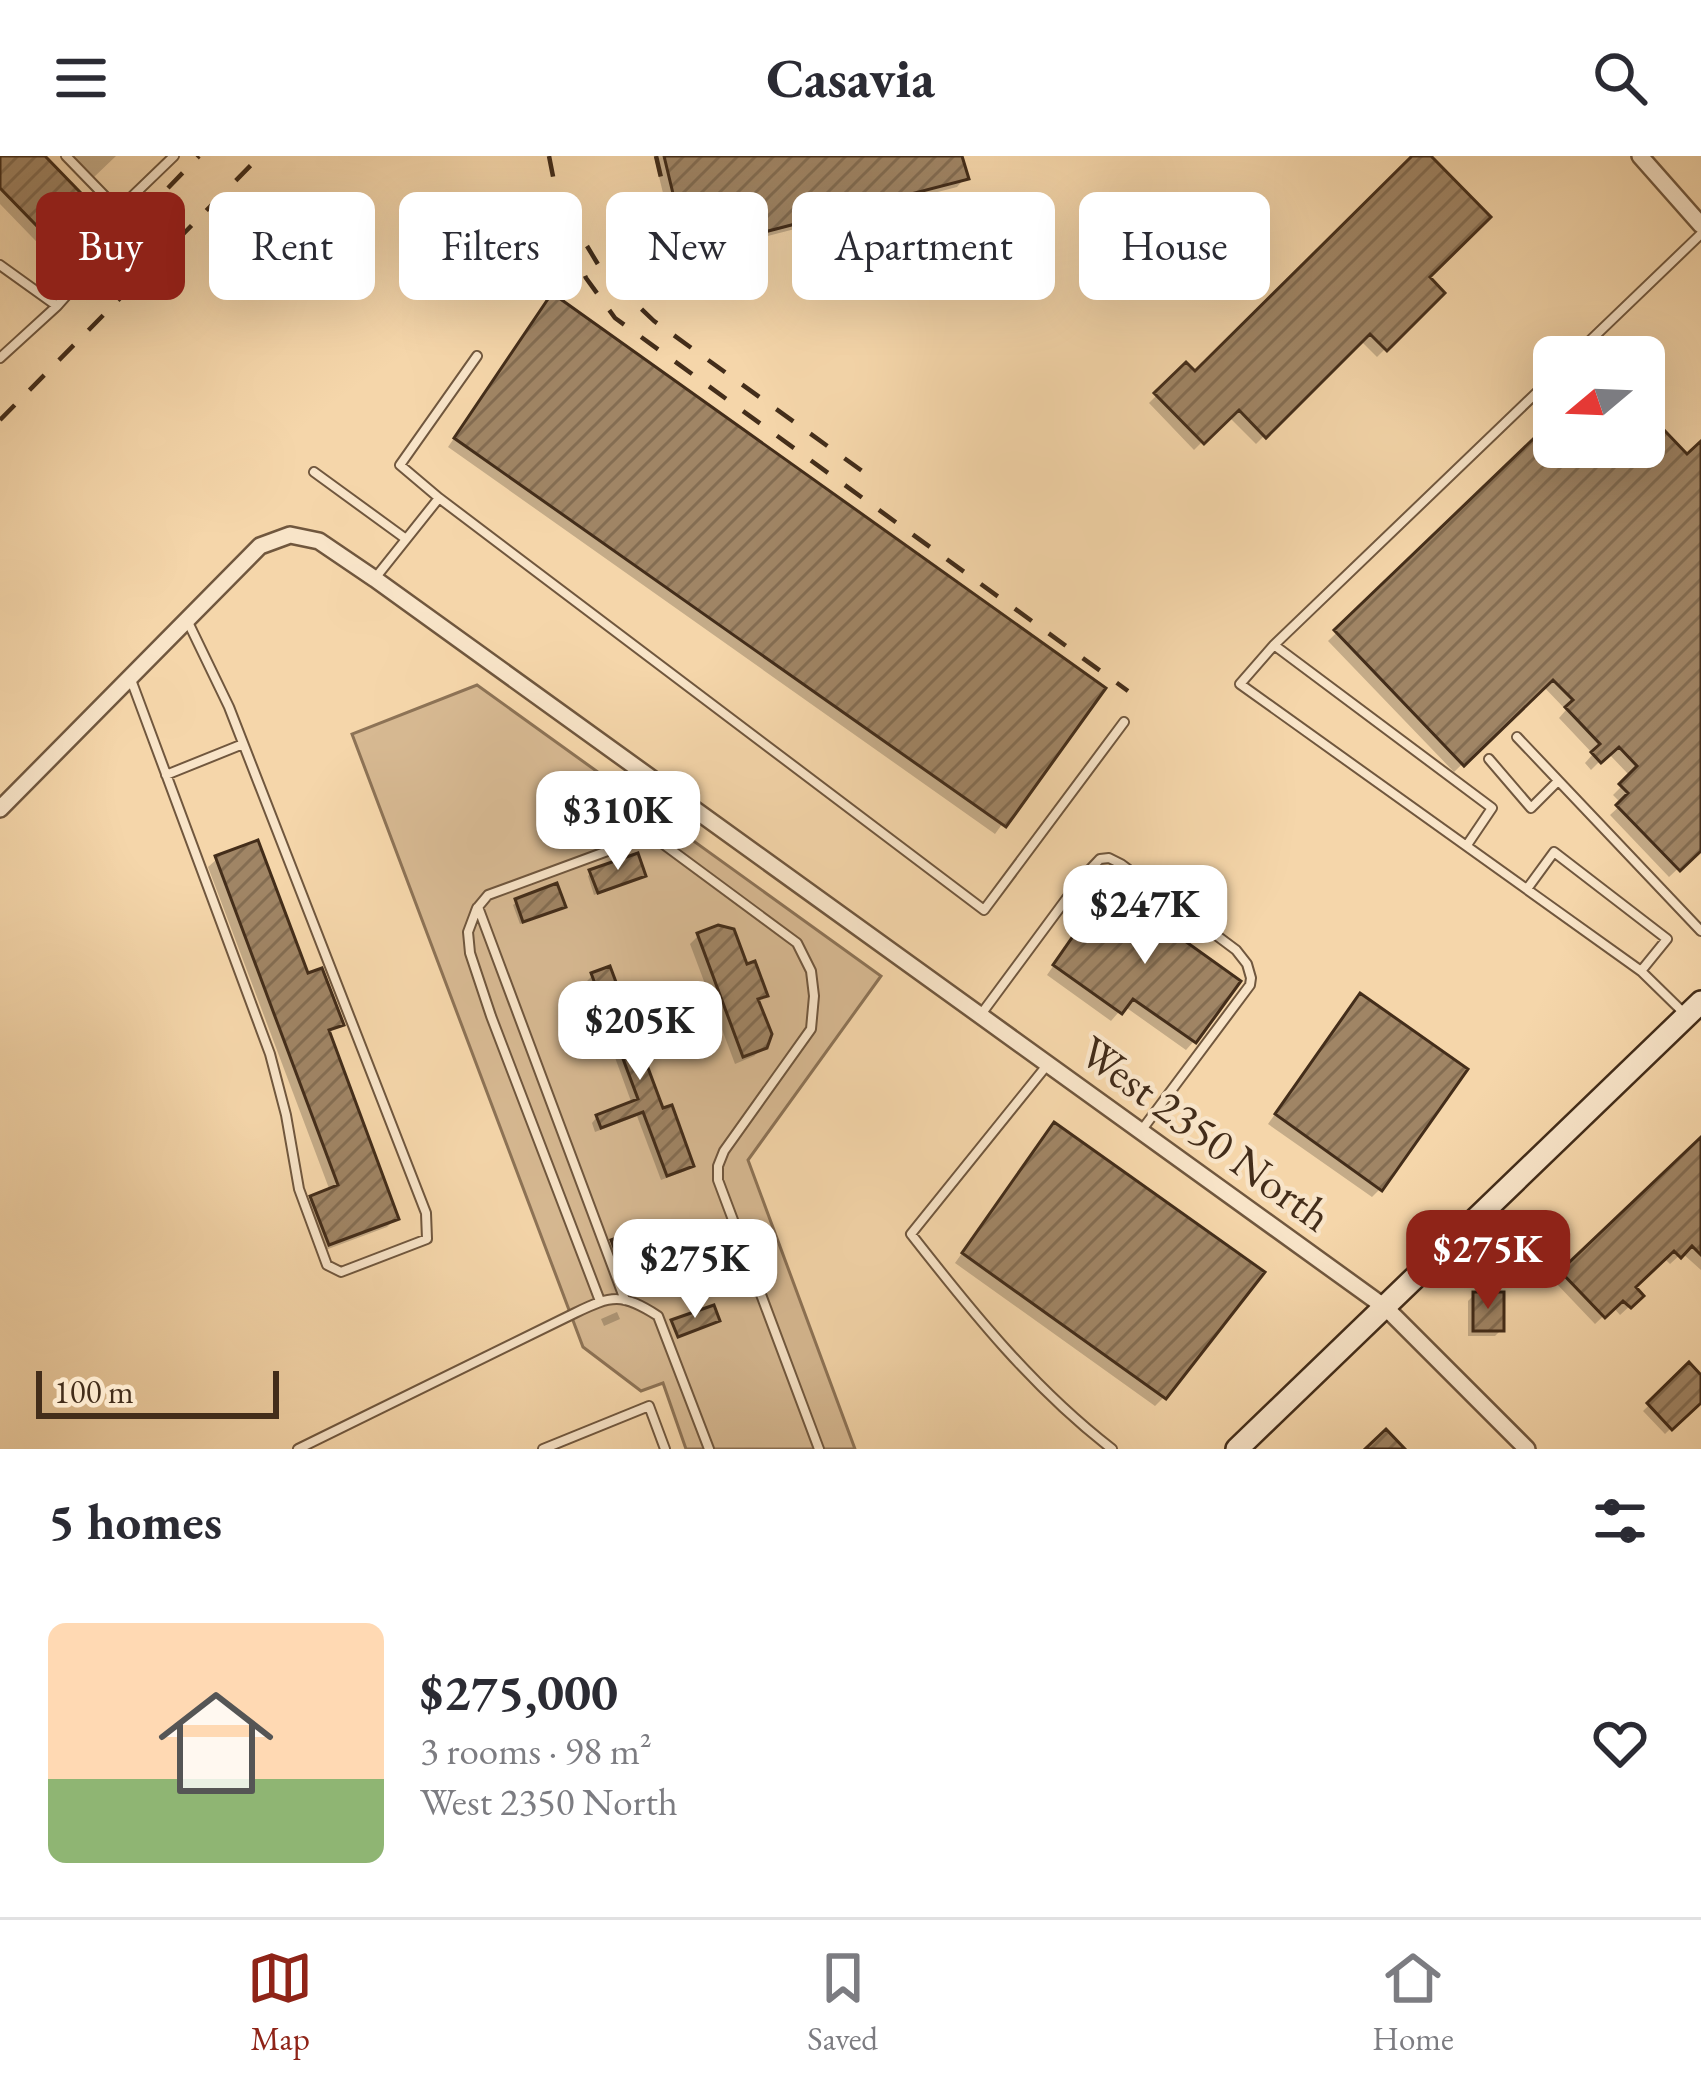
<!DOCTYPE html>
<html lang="en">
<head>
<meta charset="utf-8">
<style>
  body { margin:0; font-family:"EB Garamond",serif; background:#f7f7f7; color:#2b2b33; height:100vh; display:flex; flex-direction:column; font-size:45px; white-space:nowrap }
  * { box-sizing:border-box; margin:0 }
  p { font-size:39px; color:#7c7c81 }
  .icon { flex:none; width:66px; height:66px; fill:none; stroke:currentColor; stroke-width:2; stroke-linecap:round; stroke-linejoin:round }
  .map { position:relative; height:1293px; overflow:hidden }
  .panel { display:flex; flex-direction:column; background:#fff; flex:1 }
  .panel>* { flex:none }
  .banner { position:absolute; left:36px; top:36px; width:1629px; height:108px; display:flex; gap:24px }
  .needle { width:78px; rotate:251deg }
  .buttons { position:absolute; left:1533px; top:180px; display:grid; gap:24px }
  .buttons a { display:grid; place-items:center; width:132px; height:132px; border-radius:18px; background:#fff; box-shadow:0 12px 48px #0002; font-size:60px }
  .scale { position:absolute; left:36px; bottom:30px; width:243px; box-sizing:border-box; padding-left:12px; border:6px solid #432d1a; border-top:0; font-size:33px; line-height:42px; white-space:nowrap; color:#432d1a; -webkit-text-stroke:9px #f8e4c8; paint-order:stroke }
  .price { position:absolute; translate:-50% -102px; padding:0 27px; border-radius:24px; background:#fff; color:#222; font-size:39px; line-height:78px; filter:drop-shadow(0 3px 6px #0008) }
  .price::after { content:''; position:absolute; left:50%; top:72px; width:36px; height:27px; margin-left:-18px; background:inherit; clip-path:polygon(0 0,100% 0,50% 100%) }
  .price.active { background:#8f2418; color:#fff }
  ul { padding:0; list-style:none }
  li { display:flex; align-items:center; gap:36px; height:300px; padding:0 48px }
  li span { display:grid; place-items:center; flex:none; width:336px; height:240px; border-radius:18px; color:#555 }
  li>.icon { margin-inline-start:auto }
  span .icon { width:144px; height:144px; fill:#fffc; stroke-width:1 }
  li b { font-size:51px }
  h2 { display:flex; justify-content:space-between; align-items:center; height:144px; padding:0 48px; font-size:51px }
  .tag { padding:0 42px; border-radius:18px; background:#fff; box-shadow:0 12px 48px #0002; font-size:42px; line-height:108px }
  .tag.active { background:#8f2418; color:#fff }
  header { display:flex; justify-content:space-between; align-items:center; height:156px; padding:0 48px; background:#fff; font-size:54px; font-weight:700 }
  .tabs { display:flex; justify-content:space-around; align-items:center; height:168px; border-top:3px solid #e1e1e2; background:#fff; font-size:33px; color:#7c7c81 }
  .tabs a { display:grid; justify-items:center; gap:6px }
  .tabs .active { color:#8f2418 }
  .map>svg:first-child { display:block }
</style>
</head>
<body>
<header><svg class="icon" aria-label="menu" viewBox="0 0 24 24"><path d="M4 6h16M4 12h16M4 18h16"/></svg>Casavia<svg class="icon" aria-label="search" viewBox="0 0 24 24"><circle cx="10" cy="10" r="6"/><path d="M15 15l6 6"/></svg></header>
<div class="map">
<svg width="1701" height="1293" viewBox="0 0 1701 1293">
  <defs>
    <pattern id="building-hatch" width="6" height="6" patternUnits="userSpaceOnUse" patternTransform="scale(3)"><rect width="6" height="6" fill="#a08565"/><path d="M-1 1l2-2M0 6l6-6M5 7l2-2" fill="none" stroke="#846d52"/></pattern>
  </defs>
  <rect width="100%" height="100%" fill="#f5d6aa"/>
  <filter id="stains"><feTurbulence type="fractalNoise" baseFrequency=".00167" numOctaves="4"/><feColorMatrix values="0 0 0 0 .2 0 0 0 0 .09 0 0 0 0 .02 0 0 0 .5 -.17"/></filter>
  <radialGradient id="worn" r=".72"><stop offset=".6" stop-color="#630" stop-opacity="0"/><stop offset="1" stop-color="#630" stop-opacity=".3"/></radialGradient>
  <path fill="#d7b992" stroke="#8d7356" stroke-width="3" d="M 477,529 L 881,820 L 748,1004 L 855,1293 L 686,1293 L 663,1227 L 641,1235 L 583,1191 L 352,578 Z"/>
  <path fill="#0003" d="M 0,0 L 41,0 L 106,67 L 62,112 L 0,48 Z
    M 71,0 L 116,0 L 93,22 Z
    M 654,0 L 958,0 L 965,22 L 957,31 L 679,103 Z
    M 1416,0 L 1427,0 L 1426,121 L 1441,137 L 1377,201 L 1360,184 L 1256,288 L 1228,260 L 1194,294 L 1149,247 L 1186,210 L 1195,219 Z
    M 544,150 L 1102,532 L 995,678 L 448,291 Z
    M 1644,257 L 1687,302 L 1701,289 L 1701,691 L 1669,721 L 1610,659 L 1622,648 L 1613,639 L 1631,621 L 1608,597 L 1591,614 L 1585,607 L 1593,598 L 1559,562 L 1566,554 L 1543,530 L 1454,616 L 1328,485 L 1554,267 L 1554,291 L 1644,291 Z
    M 217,703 L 340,868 L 327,878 L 396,1062 L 387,1071 L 320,1096 L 303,1051 L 312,1042 L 330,1035 L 208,711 Z
    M 591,717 L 643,719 L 594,739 L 588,720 Z
    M 1100,743 L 1194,885 L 1186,894 L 1124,850 L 1111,865 L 1047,819 Z
    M 517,746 L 559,753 L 520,768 L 513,749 Z
    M 699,779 L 745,812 L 764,839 L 756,847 L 764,891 L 754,900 L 735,908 L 690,788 Z
    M 592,820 L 691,1009 L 685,1015 L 661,1024 L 637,960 L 595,976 L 592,967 L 597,961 L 632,948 L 587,825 Z
    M 1352,849 L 1380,1033 L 1372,1041 L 1268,968 Z
    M 1046,978 L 1164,1241 L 1155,1250 L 955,1107 Z
    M 1701,985 L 1701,1114 L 1682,1097 L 1670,1108 L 1663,1101 L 1632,1131 L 1632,1148 L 1620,1159 L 1613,1151 L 1595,1168 L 1554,1125 Z
    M 613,1087 L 632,1107 L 629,1110 L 619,1114 L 610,1090 Z
    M 1474,1139 L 1501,1174 L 1495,1180 L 1468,1180 L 1468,1145 Z
    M 617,1156 L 620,1163 L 604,1170 L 601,1163 Z
    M 1689,1211 L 1701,1223 L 1701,1243 L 1665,1278 L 1643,1255 Z"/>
  <path fill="url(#building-hatch)" stroke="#432d1a" stroke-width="3" d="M 0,0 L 45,0 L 110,67 L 72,106 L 0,32 Z
    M 664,0 L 962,0 L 969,23 L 687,96 Z
    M 1412,0 L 1431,0 L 1491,61 L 1430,121 L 1445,137 L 1387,195 L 1370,178 L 1266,282 L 1239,254 L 1204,288 L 1154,237 L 1186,206 L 1195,215 Z
    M 552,137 L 1106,532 L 1006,671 L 454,282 Z
    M 1644,253 L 1687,298 L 1701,285 L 1701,695 L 1680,715 L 1616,649 L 1628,637 L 1619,628 L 1637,610 L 1619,591 L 1601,607 L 1591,596 L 1600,588 L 1565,551 L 1573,544 L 1553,524 L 1464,610 L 1334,474 L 1554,263 L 1554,291 L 1644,291 Z
    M 258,684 L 308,817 L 322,812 L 344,869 L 329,874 L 399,1063 L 329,1089 L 310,1040 L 338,1029 L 215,700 Z
    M 638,697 L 646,720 L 598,737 L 589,714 Z
    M 557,727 L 566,751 L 523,766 L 515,743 Z
    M 1108,730 L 1241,825 L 1196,887 L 1133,843 L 1122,858 L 1053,809 Z
    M 718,769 L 734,773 L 747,808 L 755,805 L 768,840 L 758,843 L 772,878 L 767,892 L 743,901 L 697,777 Z
    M 610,810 L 663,952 L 672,949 L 694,1010 L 667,1020 L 643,956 L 601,972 L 596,959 L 638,943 L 591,817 Z
    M 1360,837 L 1468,913 L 1382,1035 L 1275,958 Z
    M 1054,966 L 1265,1116 L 1166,1243 L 962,1097 Z
    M 1701,981 L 1701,1099 L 1692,1090 L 1681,1102 L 1674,1095 L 1636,1131 L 1644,1140 L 1631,1152 L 1623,1145 L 1605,1162 L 1560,1115 Z
    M 625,1079 L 635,1107 L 622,1112 L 611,1084 Z
    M 1473,1136 L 1504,1136 L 1504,1175 L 1473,1175 Z
    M 714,1149 L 720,1165 L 678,1181 L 671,1164 Z
    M 1689,1206 L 1701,1219 L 1701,1247 L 1672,1274 L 1647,1247 Z
    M 1386,1273 L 1405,1293 L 1365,1293 Z"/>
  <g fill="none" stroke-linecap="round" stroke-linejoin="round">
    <defs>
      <path id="lane" d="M 118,54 L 174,0
        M 0,109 L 57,150 L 0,202
        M 57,150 L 131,67 L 66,0
        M 1573,201 L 1701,78
        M 314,316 L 406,383
        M 439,342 L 400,309 L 477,200
        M 376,421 L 439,342 L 984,754 L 1124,566
        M 1274,489 L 1554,220
        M 130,521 L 270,898 L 286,959 L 299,1033 L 327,1109 L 341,1116 L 427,1083 L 426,1057 L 229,551 L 187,464
        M 1517,581 L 1701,775
        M 1489,603 L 1531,652 L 1558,625
        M 166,619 L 243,588
        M 651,679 L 797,787 L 811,815 L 814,840 L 811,873 L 724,995 L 718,1010 L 718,1024 L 819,1293
        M 1467,689 L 1492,652 L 1274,489 L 1240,528 L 1641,815 L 1686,859
        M 1527,733 L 1554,696 L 1667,783 L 1641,815
        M 477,752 L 468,776 L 470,797 L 491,860 L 600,1145
        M 982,857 L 1081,723 L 1100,703 L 1109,702 L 1121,708 L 1236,794 L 1247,808 L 1251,822 L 1250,829 L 1141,975
        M 1048,908 L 911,1078 C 972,1156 1033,1232 1112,1293
        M 625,1144 L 478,751 L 488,739 L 651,679 L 668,666 L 681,647
        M 298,1293 L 575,1157 C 612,1139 622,1137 658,1160 L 709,1293
        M 543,1293 L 649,1250 L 665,1293"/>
      <path id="street" d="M 1640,0 L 1701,69
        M 0,653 L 260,390 L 290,379 L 319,385 L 375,423 L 1386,1152 L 1527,1293"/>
      <path id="secondary" d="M 1237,1293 L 1701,846"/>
    </defs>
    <use href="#lane" stroke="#70573e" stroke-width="12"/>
    <use href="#street" stroke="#70573e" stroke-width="20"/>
    <use href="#secondary" stroke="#432d1a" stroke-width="26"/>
    <use href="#lane" stroke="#f8e4c8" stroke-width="8"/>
    <use href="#street" stroke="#f8e4c8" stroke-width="15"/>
    <use href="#secondary" stroke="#f8e4c8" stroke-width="21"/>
    <path stroke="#432d1a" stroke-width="4.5" stroke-dasharray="21 21" stroke-linecap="butt" d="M 549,0 L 563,71 L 586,122 L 615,162 L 1128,535
      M 656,0 L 679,99
      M 168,32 L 199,0
      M 587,90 L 602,115 L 654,165 L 876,325
      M 0,264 L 260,0"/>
  </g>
  <g text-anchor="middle" stroke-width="9" stroke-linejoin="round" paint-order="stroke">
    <g font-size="45" fill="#432d1a" stroke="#f8e4c8">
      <text transform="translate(1206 977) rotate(36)" y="16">West 2350 North</text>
    </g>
  </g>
  <rect width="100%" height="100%" filter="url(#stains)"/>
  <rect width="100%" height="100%" fill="url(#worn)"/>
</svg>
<div class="buttons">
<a><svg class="needle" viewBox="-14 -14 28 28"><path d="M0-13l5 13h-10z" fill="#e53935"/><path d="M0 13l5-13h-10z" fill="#7c7c81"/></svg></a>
</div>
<div class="scale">100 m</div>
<b class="price" style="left:618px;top:717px">$310K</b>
<b class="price" style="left:1145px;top:811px">$247K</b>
<b class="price" style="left:640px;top:927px">$205K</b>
<b class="price active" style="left:1488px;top:1156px">$275K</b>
<b class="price" style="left:695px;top:1165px">$275K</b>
<div class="banner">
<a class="tag active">Buy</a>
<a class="tag">Rent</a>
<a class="tag">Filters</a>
<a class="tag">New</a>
<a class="tag">Apartment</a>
<a class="tag">House</a>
</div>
</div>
<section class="panel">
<h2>5 homes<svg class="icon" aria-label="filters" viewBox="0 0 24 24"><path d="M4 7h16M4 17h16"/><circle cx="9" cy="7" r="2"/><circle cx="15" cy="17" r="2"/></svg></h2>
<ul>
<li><span style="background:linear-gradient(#ffd9b3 65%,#8fb573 0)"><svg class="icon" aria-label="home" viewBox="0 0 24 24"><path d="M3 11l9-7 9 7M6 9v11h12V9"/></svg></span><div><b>$275,000</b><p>3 rooms · 98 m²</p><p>West 2350 North</p></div><svg class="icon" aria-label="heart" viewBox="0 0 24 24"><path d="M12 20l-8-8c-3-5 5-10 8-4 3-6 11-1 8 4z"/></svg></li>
</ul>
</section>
<nav class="tabs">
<a class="active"><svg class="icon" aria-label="map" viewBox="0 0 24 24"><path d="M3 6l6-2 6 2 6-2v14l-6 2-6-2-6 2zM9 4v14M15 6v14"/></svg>Map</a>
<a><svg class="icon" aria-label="saved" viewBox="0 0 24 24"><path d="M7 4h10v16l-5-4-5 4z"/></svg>Saved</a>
<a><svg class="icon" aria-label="home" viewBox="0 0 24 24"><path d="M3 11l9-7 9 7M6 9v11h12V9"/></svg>Home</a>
</nav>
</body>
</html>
